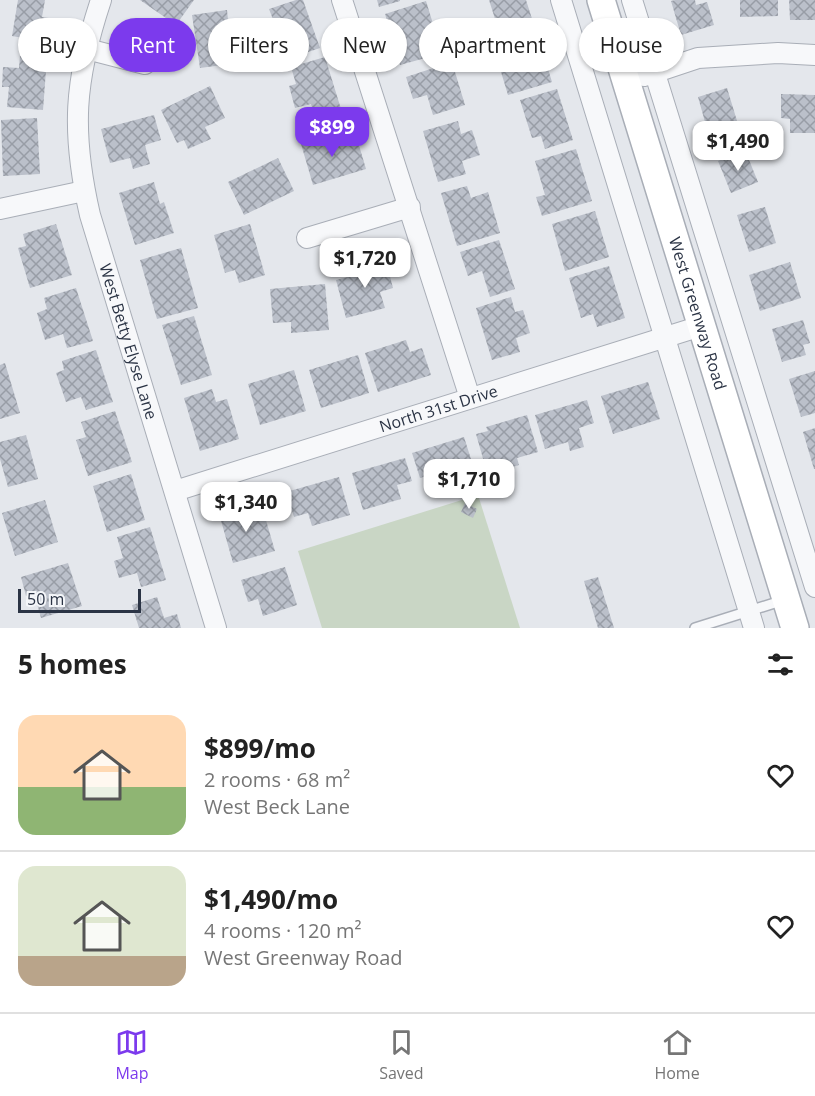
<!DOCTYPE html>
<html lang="en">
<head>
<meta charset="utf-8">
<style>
  body { margin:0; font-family:"Open Sans",sans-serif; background:#f6f6f6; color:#222; height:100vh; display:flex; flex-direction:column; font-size:22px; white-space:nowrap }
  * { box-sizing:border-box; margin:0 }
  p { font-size:20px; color:#767676 }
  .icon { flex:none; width:33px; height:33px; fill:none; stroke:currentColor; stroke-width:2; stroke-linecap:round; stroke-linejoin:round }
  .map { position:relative; height:628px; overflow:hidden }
  .panel { display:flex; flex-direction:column; background:#fff; flex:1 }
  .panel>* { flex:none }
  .hud { position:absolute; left:18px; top:18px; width:780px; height:54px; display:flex; gap:12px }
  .scale { position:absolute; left:18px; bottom:15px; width:123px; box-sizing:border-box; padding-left:6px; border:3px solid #2b3445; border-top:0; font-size:16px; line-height:21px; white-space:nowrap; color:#2b3445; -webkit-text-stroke:4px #f4f6f9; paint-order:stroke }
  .price { position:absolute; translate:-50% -51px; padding:0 14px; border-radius:12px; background:#fff; color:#222; font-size:20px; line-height:39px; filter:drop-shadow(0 2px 3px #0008) }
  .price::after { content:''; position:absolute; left:50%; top:36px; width:18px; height:14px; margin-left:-9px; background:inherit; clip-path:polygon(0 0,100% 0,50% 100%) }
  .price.current { background:#7c3aed; color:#fff }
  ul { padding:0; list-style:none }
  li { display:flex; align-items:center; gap:18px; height:150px; padding:0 18px }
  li+li { border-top:2px solid #e0e0e0 }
  li span { display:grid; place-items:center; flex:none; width:168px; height:120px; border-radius:18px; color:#555 }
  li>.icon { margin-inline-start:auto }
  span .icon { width:72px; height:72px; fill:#fffc; stroke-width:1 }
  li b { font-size:26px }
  h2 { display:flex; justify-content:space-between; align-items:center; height:72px; padding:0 18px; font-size:26px }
  .tag { padding:0 21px; border-radius:27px; background:#fff; box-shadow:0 2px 4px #0004; font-size:21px; line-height:54px }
  .tag.current { background:#7c3aed; color:#fff }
  .tab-bar { display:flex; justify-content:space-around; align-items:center; height:84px; border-top:2px solid #e0e0e0; background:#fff; font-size:16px; color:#767676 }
  .tab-bar a { display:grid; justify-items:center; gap:3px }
  .tab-bar .current { color:#7c3aed }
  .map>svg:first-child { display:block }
</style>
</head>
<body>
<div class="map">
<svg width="815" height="628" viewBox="0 0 815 628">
  <defs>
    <pattern id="building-cross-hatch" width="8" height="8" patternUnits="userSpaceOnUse" patternTransform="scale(1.5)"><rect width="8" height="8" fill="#bbc0ca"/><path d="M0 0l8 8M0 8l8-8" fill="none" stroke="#989da6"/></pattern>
  </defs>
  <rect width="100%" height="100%" fill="#e4e7ec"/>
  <path fill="#c9d6c5" d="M 478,495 L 520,628 L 322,628 L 298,551 Z"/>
  <path fill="url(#building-cross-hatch)" d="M 18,0 L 45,0 L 42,17 L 55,19 L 51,43 L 12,36 Z
    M 140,0 L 194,0 L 176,25 Z
    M 296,0 L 303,0 L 320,48 L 288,59 L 283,45 L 273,48 L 268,33 L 277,30 L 269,9 Z
    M 377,0 L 400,0 L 400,1 L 379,7 Z
    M 489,0 L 526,0 L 534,25 L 510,32 L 506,19 L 496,22 Z
    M 675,0 L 695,0 L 696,5 L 707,2 L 714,25 L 681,35 L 671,1 Z
    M 740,0 L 778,0 L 778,16 L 740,17 Z
    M 789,0 L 815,0 L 815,20 L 790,20 Z
    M 426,1 L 438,40 L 425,44 L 429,57 L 400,65 L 385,14 Z
    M 227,10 L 229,30 L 237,29 L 240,44 L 227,46 L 230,64 L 200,68 L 192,15 Z
    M 538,36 L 552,82 L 508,95 L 494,49 Z
    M 20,55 L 47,57 L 43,110 L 7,107 L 9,87 L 2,87 L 3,67 L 19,68 Z
    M 325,57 L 341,109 L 315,116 L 311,104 L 295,108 L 289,86 L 296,84 L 291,67 Z
    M 452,62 L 465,105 L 433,115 L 427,95 L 413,99 L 406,77 Z
    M 210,86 L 225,118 L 205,127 L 211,139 L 188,149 L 184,140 L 177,143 L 161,110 Z
    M 727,88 L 741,134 L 719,141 L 715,127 L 707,129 L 698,97 Z
    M 557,89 L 573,140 L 545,149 L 541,136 L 532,138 L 520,100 Z
    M 781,94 L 815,95 L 815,133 L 790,133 L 790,119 L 781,118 Z
    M 154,115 L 161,140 L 145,145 L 150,164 L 133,169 L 130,158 L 110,163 L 101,129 Z
    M 37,118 L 40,174 L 3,176 L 1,120 Z
    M 458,121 L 461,134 L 472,130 L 480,155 L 462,161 L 466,174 L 438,182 L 423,131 Z
    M 339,132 L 343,146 L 358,142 L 366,169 L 313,185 L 301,144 Z
    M 576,149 L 592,201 L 542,216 L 536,197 L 545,195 L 535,161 Z
    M 745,150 L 758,182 L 731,193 L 718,161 Z
    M 278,158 L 294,191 L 244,215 L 228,182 Z
    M 154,182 L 160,204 L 164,202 L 174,233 L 135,245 L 119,193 Z
    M 467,186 L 471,198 L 488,192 L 500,233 L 457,246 L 441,193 Z
    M 765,207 L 776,243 L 749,252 L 737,215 Z
    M 595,211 L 609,257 L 565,271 L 552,224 Z
    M 56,224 L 72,275 L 30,288 L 18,248 L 26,246 L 23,234 Z
    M 250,224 L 265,275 L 239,283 L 235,270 L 225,273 L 214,235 Z
    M 499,240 L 515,289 L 490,297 L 482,271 L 468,276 L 460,252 Z
    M 181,248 L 198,308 L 157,319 L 140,260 Z
    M 386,261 L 393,288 L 380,292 L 385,308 L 346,318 L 336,280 L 352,276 L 350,271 Z
    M 790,262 L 801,298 L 760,311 L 749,275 Z
    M 609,266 L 625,318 L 597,327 L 593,314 L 581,318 L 569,278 Z
    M 325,284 L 329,330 L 291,333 L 291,322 L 273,323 L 270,289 Z
    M 76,288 L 93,341 L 67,348 L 63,334 L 45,340 L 37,313 L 47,309 L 44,298 Z
    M 511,297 L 515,312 L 523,310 L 530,333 L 516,338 L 520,352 L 492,360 L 476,308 Z
    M 194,316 L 212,375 L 181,385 L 162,325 Z
    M 803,320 L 810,343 L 803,345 L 806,355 L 782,362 L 772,329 Z
    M 406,340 L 410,352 L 422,348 L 431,375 L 378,392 L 365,353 Z
    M 96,350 L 113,402 L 86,410 L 81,397 L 66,402 L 56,373 L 64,370 L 62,361 Z
    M 358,355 L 369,393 L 321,408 L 309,370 Z
    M 5,363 L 20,413 L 0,419 L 0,365 Z
    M 294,370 L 306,411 L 260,425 L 248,384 Z
    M 815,371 L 815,413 L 801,417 L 789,379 Z
    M 648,382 L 660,419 L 613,434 L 601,396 Z
    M 212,389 L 216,402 L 227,399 L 239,439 L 200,451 L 184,398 Z
    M 587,400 L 594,423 L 579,428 L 584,447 L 570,451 L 568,442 L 545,449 L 535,415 Z
    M 115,411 L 132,462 L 88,476 L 76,440 L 86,437 L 81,422 Z
    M 527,415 L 538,452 L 517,458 L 519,465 L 499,471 L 502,480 L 490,483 L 476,434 L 488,431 L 486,427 Z
    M 815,428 L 815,469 L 814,469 L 803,432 Z
    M 26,435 L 38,479 L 8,487 L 0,459 L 0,442 Z
    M 464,437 L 476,475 L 437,487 L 433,474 L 420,478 L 412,453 Z
    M 405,458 L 412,481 L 397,485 L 401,499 L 363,510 L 352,473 Z
    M 131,474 L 145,520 L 107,532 L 93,486 Z
    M 339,477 L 350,515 L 312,526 L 308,513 L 294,517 L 286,492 Z
    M 45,500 L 58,542 L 15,556 L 2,513 Z
    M 244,503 L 248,515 L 263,510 L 275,551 L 233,563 L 218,510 Z
    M 465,503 L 477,509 L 473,518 L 461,512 Z
    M 150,527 L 166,580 L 141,587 L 137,573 L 119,578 L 114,561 L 123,558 L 117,537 Z
    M 68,563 L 82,606 L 41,618 L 34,593 L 26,596 L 21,577 Z
    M 285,567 L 297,605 L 263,616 L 258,599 L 248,602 L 241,580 Z
    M 598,577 L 614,628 L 598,628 L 584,581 Z
    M 157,597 L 164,618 L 177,614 L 181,628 L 139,628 L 132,605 Z"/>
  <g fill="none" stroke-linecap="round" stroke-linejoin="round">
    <defs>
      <path id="service" d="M 695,628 L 784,600"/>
      <g id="minor">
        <path id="s1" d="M 101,0 C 74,81 71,132 90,215 L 216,628"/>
        <path d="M 342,0 L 470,398"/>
        <path d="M 561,0 L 754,628"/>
        <path d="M 632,0 L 815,587"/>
        <path d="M 87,49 L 145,64"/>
        <path d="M 644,76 L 698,58 L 778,53 L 815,55"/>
        <path d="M 0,209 L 84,191"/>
        <path d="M 307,238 L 410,207"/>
        <path id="s2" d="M 175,491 L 701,326"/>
      </g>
      <g id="secondary">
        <path id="s3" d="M 601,0 L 795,628"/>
      </g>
    </defs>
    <use href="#service" stroke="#a9aeb7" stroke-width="12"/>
    <use href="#minor" stroke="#a9aeb7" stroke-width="22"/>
    <use href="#secondary" stroke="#a9aeb7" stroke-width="30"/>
    <use href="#service" stroke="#f7f8fa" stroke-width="9"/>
    <use href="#minor" stroke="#f7f8fa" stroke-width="20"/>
    <use href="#secondary" stroke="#fff" stroke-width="27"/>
  </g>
  <g text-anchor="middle" stroke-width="6" stroke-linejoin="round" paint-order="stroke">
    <g font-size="16" fill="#2b3445" stroke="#f4f6f9">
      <text dy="6" stroke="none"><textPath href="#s3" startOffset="328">West Greenway Road</textPath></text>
      <text dy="6" stroke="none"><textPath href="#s1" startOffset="351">West Betty Elyse Lane</textPath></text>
      <text dy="6" stroke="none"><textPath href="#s2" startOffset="276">North 31st Drive</textPath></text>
    </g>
  </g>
</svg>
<div class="scale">50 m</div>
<b class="price current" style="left:332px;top:158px">$899</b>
<b class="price" style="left:738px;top:172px">$1,490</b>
<b class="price" style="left:365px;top:289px">$1,720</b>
<b class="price" style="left:469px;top:510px">$1,710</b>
<b class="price" style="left:246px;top:533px">$1,340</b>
<div class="hud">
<a class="tag">Buy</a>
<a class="tag current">Rent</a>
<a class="tag">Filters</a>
<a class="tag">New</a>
<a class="tag">Apartment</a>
<a class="tag">House</a>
</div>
</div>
<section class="panel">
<h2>5 homes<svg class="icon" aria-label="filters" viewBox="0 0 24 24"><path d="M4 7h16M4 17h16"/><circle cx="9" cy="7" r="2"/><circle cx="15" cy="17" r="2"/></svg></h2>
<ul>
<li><span style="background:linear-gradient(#ffd9b3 60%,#8fb573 0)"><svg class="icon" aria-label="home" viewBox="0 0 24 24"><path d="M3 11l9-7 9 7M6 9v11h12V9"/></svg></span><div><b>$899/mo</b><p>2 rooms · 68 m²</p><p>West Beck Lane</p></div><svg class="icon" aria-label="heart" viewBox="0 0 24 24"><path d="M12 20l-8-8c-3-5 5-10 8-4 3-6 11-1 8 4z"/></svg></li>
<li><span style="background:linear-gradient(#dfe7d0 75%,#b9a48a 0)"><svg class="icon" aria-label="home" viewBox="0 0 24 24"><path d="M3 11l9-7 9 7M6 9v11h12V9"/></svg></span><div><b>$1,490/mo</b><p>4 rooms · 120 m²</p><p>West Greenway Road</p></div><svg class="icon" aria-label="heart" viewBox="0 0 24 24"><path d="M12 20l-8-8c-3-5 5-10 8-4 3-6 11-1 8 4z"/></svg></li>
</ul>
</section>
<nav class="tab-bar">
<a class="current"><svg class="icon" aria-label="map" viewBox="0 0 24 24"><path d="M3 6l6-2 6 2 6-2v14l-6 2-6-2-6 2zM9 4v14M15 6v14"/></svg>Map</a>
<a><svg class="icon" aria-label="saved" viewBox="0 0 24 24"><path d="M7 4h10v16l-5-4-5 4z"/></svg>Saved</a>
<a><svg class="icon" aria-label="home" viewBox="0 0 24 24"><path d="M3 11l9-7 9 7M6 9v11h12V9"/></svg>Home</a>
</nav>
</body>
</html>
